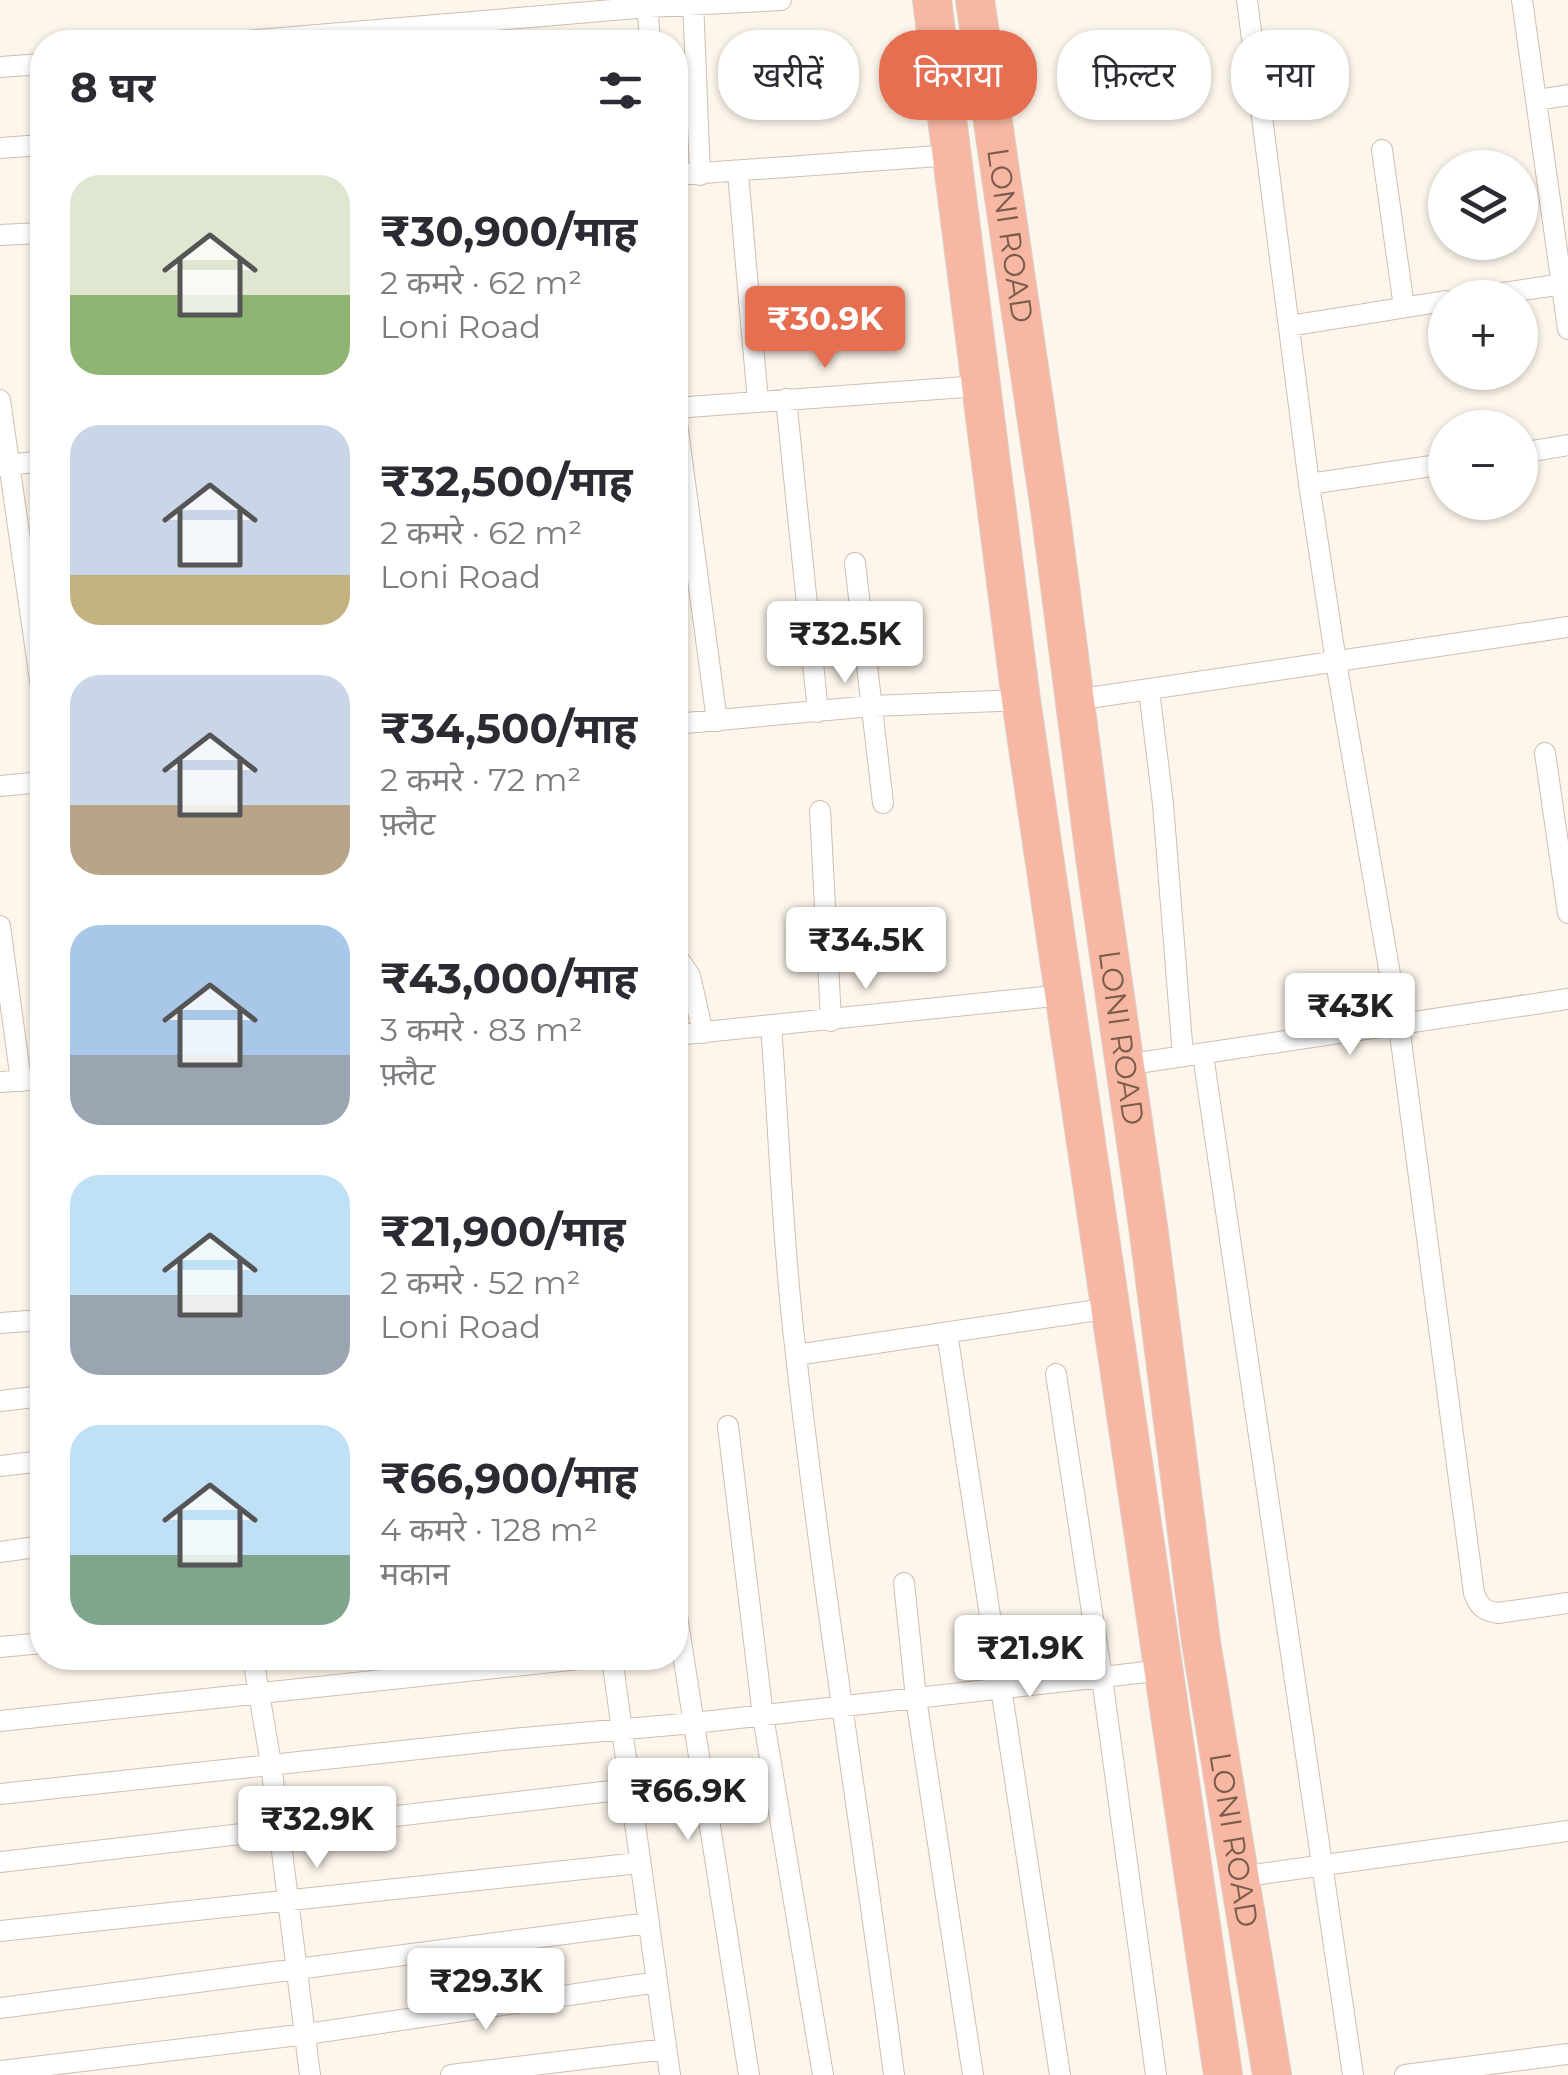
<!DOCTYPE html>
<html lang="hi">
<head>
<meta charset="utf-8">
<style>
  body { margin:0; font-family:Montserrat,"Noto Sans Devanagari",sans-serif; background:#f7f7f7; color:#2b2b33; height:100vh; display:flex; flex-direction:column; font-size:38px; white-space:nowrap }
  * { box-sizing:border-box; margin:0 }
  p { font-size:32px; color:#7c7c81 }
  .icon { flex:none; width:55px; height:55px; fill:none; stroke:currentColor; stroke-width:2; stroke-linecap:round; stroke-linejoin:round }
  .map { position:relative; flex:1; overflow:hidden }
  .side { position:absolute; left:30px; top:30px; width:658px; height:1640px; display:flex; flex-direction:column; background:#fff; border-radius:40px; box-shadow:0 2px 8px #0004 }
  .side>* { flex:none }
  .hud { position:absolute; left:718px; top:30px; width:700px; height:90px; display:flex; gap:20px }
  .buttons { position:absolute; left:1428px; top:150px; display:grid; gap:20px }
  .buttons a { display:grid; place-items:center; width:110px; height:110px; border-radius:50%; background:#fff; box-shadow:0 2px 8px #0004; font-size:50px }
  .price { position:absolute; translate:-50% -85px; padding:0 22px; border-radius:10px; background:#fff; color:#222; font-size:32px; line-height:65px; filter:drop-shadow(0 2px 5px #0008) }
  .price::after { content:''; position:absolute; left:50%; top:60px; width:30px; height:22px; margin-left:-15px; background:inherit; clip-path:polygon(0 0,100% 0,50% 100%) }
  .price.on { background:#e76f51; color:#fff }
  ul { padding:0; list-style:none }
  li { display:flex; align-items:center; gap:30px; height:250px; padding:0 40px }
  li span { display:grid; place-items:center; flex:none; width:280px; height:200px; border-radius:30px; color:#555 }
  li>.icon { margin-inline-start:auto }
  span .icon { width:120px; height:120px; fill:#fffc; stroke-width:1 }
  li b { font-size:42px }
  h2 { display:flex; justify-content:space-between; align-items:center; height:120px; padding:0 40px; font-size:42px }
  .chip { padding:0 35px; border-radius:40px; background:#fff; box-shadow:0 2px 8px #0004; font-size:35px; line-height:90px }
  .chip.on { background:#e76f51; color:#fff }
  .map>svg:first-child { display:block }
</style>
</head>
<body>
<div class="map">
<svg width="1568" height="2075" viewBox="0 0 1568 2075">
  <rect width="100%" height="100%" fill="#fdf6ec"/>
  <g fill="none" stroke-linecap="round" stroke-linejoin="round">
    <defs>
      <path id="street" d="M 647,0 L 650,42
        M 693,0 L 700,175
        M 1247,0 L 1309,484 L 1336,662 L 1399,1026 L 1474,1593 C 1479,1606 1483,1611 1498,1613 L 1568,1603
        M 1522,0 L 1568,329
        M 235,42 L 648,7 L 781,0
        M 0,67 L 42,64
        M 1537,100 L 1568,95
        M 675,101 L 697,100
        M 0,148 L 42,145
        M 1382,150 L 1404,307
        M 738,173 L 758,402
        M 675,175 L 952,155
        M 0,235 L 42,233
        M 1470,298 L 1563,284
        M 1289,326 L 1445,301
        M 786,399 L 818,712
        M 0,400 L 42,694
        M 1520,453 L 1568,445
        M 0,466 L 42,461
        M 1309,484 L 1445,464
        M 855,563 L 883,803
        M 1149,690 L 1163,804 L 1183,1056
        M 1075,700 L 1568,627
        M 717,721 L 675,408 L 979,386
        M 675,724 L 872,706 L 1021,700
        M 1545,753 L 1568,913
        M 0,786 L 42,782
        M 820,811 L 831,1021
        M 0,926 L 21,1081
        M 675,954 L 690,976 L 703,1033
        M 771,1026 C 779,1130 782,1234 794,1337 C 821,1584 862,1829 894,2075
        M 675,1035 L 1063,995
        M 1203,1055 L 1353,2075
        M 1124,1065 L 1568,999
        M 0,1082 L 42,1079
        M 0,1323 L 42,1320
        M 947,1333 L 1060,2075
        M 796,1355 L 1111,1308
        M 1056,1374 L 1102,1678 L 1156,2075
        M 0,1401 L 42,1396
        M 728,1426 L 763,1716 L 823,2075
        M 0,1466 L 42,1461
        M 0,1552 L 42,1546
        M 904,1583 L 916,1698 L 973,2075
        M 675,1603 L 749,2075
        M 0,1647 L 42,1643
        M 253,1658 L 271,1764 L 310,2075
        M 612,1658 L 670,2075
        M 0,1721 L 588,1658
        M 0,1794 L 512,1739 L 694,1723 L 1164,1670
        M 0,1862 L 628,1789
        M 1239,1877 L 1568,1831
        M 0,1931 L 639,1863
        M 0,2008 L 648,1923
        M 0,2071 L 307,2034 L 657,1982
        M 451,2075 L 666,2049
        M 1405,2075 L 1568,2054"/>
      <g id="highway">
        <path d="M 932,0 L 1021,700 L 1223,2075"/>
        <path id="s1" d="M 975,0 L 1051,517 L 1097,872 L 1149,1233 L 1201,1642 L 1272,2075"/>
      </g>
    </defs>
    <use href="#street" stroke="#d1beb0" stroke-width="22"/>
    <use href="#highway" stroke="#dad1cd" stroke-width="40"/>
    <use href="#street" stroke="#fff" stroke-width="20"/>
    <use href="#highway" stroke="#f7b7a3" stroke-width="38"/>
  </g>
  <g text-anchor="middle" stroke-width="8" stroke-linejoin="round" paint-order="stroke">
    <g font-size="30" fill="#7a5c4d" stroke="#fffaf3">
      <text dy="10" stroke="none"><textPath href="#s1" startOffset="238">LONI ROAD</textPath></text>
      <text dy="10" stroke="none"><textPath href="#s1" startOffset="1048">LONI ROAD</textPath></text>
      <text dy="10" stroke="none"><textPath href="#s1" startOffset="1858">LONI ROAD</textPath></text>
    </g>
  </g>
</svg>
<div class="buttons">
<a><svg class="icon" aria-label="layers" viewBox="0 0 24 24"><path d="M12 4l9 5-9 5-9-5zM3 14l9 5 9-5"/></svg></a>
<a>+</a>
<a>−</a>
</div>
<b class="price on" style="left:825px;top:371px">₹30.9K</b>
<b class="price" style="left:845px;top:686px">₹32.5K</b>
<b class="price" style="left:866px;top:992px">₹34.5K</b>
<b class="price" style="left:1350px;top:1058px">₹43K</b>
<b class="price" style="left:1030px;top:1700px">₹21.9K</b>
<b class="price" style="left:688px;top:1843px">₹66.9K</b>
<b class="price" style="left:317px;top:1871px">₹32.9K</b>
<b class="price" style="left:486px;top:2033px">₹29.3K</b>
<div class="hud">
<a class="chip">खरीदें</a>
<a class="chip on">किराया</a>
<a class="chip">फ़िल्टर</a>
<a class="chip">नया</a>
</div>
<section class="side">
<h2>8 घर<svg class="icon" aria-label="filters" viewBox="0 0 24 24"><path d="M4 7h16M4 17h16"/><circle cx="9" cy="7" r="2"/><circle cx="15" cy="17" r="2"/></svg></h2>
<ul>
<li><span style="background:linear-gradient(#dfe7d0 60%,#8fb573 0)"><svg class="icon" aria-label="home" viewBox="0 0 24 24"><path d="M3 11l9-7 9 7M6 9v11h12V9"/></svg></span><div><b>₹30,900/माह</b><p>2 कमरे · 62 m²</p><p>Loni Road</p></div></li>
<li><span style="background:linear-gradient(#c9d6e8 75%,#c2b280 0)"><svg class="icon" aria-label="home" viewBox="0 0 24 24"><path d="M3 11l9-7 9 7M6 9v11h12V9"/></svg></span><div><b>₹32,500/माह</b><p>2 कमरे · 62 m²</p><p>Loni Road</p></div></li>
<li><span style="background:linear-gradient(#c9d6e8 65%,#b9a48a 0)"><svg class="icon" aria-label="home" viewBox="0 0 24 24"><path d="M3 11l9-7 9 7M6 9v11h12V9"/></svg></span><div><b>₹34,500/माह</b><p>2 कमरे · 72 m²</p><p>फ़्लैट</p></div></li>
<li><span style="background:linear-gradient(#a9c7e8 65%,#9aa5b1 0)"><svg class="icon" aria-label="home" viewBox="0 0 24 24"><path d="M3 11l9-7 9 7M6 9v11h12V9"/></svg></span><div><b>₹43,000/माह</b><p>3 कमरे · 83 m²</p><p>फ़्लैट</p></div></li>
<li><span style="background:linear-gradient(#bfe0f5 60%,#9aa5b1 0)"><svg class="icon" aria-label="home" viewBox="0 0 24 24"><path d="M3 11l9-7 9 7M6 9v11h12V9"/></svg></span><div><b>₹21,900/माह</b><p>2 कमरे · 52 m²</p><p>Loni Road</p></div></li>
<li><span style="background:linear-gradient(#bfe0f5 65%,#7fa58c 0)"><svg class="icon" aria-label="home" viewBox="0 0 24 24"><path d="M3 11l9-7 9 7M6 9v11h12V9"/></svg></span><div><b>₹66,900/माह</b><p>4 कमरे · 128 m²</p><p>मकान</p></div></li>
</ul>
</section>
</div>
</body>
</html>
